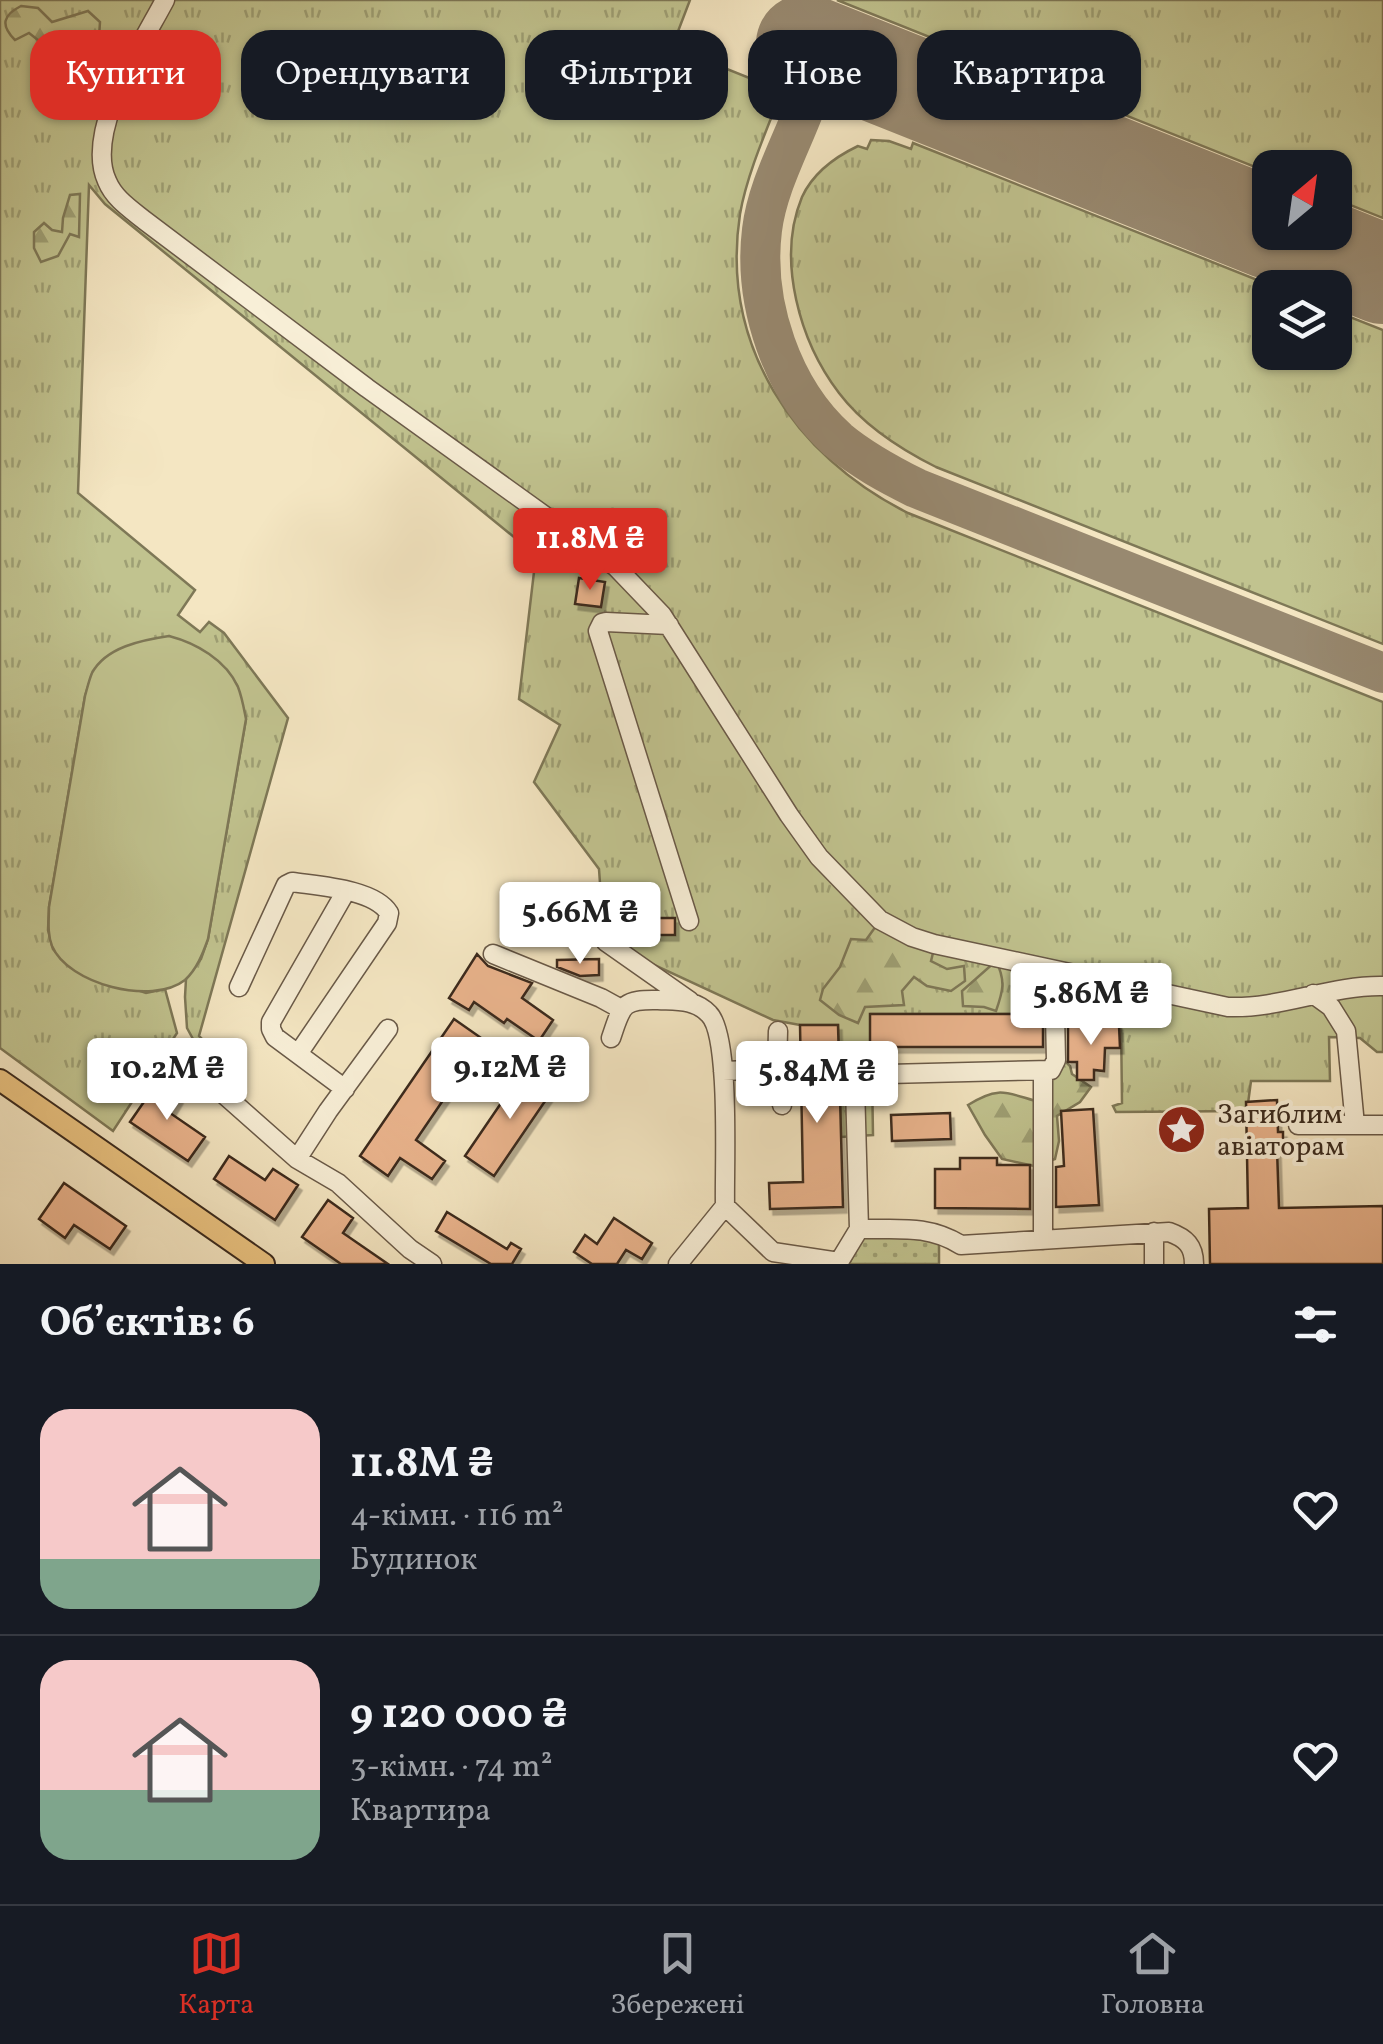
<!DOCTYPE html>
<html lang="uk">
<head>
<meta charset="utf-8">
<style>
  body { margin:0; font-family:Vollkorn,serif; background:#20242c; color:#f1f3f6; height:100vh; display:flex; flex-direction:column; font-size:38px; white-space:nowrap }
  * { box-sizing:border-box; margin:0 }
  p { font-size:32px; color:#9ea1a6 }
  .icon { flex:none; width:55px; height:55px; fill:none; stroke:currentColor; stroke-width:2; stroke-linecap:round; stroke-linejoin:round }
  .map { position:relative; height:1264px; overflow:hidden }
  .details { display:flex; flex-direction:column; background:#171b24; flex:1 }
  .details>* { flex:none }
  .top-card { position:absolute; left:30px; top:30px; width:1325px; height:90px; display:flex; gap:20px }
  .needle { width:65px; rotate:29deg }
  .fabs { position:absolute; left:1252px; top:150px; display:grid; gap:20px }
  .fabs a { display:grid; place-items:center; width:100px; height:100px; border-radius:20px; background:#171b24; box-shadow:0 2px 8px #0004; font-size:50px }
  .price { position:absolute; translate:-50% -85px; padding:0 22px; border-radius:10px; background:#fff; color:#222; font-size:32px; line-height:65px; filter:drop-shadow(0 2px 5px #0008) }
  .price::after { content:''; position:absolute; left:50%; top:60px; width:30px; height:22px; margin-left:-15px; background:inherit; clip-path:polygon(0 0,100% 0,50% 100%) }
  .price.active { background:#d93025; color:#fff }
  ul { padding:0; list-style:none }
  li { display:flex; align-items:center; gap:30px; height:250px; padding:0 40px }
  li+li { border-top:2px solid #363941 }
  li span { display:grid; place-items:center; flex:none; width:280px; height:200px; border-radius:30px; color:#555 }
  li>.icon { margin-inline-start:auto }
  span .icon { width:120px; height:120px; fill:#fffc; stroke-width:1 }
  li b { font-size:42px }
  h2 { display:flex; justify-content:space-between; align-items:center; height:120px; padding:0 40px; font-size:42px }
  .chip { padding:0 35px; border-radius:30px; background:#171b24; box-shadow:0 2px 8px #0004; font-size:35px; line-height:90px }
  .chip.active { background:#d93025; color:#fff }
  .dock { display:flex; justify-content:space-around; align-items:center; height:140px; border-top:2px solid #363941; background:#171b24; font-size:28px; color:#9ea1a6 }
  .dock a { display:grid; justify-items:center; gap:5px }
  .dock .active { color:#d93025 }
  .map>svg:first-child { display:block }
</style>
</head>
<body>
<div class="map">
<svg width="1383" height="1264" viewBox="0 0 1383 1264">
  <defs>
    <pattern id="grass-tufts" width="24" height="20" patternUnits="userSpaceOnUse" patternTransform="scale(2.5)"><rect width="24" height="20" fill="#c1c38f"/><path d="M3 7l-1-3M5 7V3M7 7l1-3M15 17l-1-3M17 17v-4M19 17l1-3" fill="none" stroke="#9e9f74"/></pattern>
    <pattern id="forest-firs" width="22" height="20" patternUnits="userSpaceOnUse" patternTransform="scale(2.5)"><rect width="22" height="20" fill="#c1c38f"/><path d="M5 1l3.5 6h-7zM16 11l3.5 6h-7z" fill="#9e9f74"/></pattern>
    <pattern id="park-dots" width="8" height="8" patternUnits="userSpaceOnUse" patternTransform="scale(2.5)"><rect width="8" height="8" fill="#c1c38f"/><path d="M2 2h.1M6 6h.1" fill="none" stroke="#9e9f74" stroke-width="1.8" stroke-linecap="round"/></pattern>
    <filter id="shadow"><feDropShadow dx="3.5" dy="5.5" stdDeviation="0" flood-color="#0004"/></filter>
  </defs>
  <rect width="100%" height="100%" fill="#f4e6c2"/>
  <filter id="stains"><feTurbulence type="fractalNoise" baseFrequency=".002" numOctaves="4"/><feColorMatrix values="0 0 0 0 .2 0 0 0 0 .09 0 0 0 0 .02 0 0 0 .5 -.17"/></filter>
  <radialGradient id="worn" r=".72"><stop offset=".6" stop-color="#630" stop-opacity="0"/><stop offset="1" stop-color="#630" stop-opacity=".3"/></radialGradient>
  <path fill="url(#grass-tufts)" stroke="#7e7857" stroke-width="2.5" d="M 0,0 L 690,0 L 672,47 L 782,91 C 767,129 747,174 740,214 C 720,345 794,456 908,513 L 1383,702 L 1383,1052 L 1377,1052 L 1360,1038 L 1329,1037 L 1330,1081 L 1251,1081 L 1247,1111 L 1116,1112 L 1113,1106 L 1122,1103 L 1121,1020 L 1043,1014 L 871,1014 L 873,1135 L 841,1137 L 838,1025 L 800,1025 L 773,1020 L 637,957 L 603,926 L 599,869 L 534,782 L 560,725 L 519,699 L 536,555 L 105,204 L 89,185 L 78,493 L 195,590 L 178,615 L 200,632 L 209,622 L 224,633 L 288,718 L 199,1036 L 203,1040 L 199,1050 L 187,1028 L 185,997 L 186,979 L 201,959 L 208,939 L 246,719 L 237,685 L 220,663 L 93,671 L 85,696 L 49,907 L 48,930 L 53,949 L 71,968 L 146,993 L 165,989 L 177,1033 L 113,1131 L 0,1048 Z
    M 837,0 L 1383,0 L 1383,218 L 1335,199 L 1335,168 L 1270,168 L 1270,173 Z
    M 871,140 L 889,141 L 911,149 L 913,143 L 1275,287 L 1270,288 L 1270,352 L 1335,352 L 1335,311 L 1383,330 L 1383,644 L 936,467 C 900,449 864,426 839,393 C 800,342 776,260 802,197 C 813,173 835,157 858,146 L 867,149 Z"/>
  <path fill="url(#forest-firs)" stroke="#7e7857" stroke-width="2.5" d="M 21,6 L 38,8 L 52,22 L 88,11 L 100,22 L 99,37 L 83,38 L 64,54 L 48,48 L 29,33 L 15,40 C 0,25 3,15 21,6 Z
    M 80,194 L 79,237 L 70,234 L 58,256 L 41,262 L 34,248 L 34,232 L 44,223 L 52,230 L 62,232 L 63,218 L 70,195 Z
    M 876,926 L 934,949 L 931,961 L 947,969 L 964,966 L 965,981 L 951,991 L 927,986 L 914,977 L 902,991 L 904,1005 L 865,1007 L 858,1023 L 839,1015 L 820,1000 L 823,989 L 840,967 L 851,939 L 866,940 Z
    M 996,961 C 1006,981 1003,991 996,1011 L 984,1007 L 963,1006 L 962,991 Z
    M 1063,1059 L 1070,1066 L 1072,1074 L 1091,1087 L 1080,1102 L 1057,1116 L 1059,1141 L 1055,1159 L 1034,1166 L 1002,1159 L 985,1135 L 968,1105 C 1001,1084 1008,1094 1043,1103 L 1051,1074 Z"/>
  <path fill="url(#park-dots)" stroke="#7e7857" stroke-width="2.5" d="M 863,1235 L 939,1241 L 939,1264 L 849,1264 Z"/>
  <path fill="#c1c38f" stroke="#7e7857" stroke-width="2.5" d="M 169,636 C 196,643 226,660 238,687 C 242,697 244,709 246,719 L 208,939 C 203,953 197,969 185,980 C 152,1006 68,984 52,946 C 47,933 49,920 49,907 L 85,696 C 87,689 89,680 92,673 C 106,647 142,640 169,636 Z"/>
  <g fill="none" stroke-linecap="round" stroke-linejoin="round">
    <path stroke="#988970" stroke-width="40" d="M 902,83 C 862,74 828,63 805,107 C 790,147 767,188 762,230 C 753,304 782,390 838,440 C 862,460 888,474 916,488 L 1383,673"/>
    <path stroke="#988970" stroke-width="100" d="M 806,44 L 1270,229
      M 1278,232 L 1383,274"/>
  </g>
  <path fill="#e9b38c" stroke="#3c2c1f" stroke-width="2.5" filter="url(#shadow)" d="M 579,578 L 605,582 L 601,607 L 575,604 Z
    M 644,918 L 675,918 L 675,935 L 644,935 Z
    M 477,954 L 488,966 L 532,983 L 522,998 L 553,1020 L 539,1041 L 507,1019 L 504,1023 L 474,1002 L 469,1010 L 449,998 Z
    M 599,959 L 599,975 L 580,976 L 557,967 L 557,960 Z
    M 870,1014 L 1032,1014 L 1043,1022 L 1043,1047 L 870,1047 Z
    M 454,1019 L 484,1040 L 416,1140 L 445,1161 L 432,1179 L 400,1158 L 388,1176 L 360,1156 Z
    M 800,1025 L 838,1025 L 843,1207 L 770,1209 L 769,1183 L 803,1182 Z
    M 1119,1025 L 1120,1048 L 1105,1048 L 1104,1071 L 1094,1070 L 1094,1080 L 1077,1080 L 1077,1062 L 1068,1062 L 1068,1026 Z
    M 525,1068 L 554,1088 L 494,1176 L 465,1156 Z
    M 157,1083 L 179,1098 L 170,1113 L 205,1137 L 188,1161 L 130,1122 Z
    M 1277,1100 L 1278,1132 L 1283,1132 L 1283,1149 L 1277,1149 L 1279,1208 L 1383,1206 L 1383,1264 L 1210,1264 L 1209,1209 L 1248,1208 L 1246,1102 Z
    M 1093,1109 L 1099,1205 L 1056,1207 L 1056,1167 L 1064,1166 L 1061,1111 Z
    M 950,1113 L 951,1139 L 892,1141 L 891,1115 Z
    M 229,1156 L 265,1180 L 273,1169 L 298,1185 L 275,1220 L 214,1179 Z
    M 960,1158 L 997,1158 L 997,1165 L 1030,1165 L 1030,1209 L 935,1208 L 935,1169 L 960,1169 Z
    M 64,1183 L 126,1226 L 110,1249 L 74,1225 L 65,1238 L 39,1219 Z
    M 328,1200 L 353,1218 L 343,1233 L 388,1264 L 341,1264 L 302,1237 Z
    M 447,1212 L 507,1249 L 511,1243 L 521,1249 L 512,1264 L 491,1264 L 436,1231 Z
    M 614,1218 L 652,1243 L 642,1259 L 626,1250 L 617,1264 L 592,1264 L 574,1252 L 585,1235 L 597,1244 Z"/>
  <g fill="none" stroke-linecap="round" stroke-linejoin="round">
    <defs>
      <path id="minor" d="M 165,0 C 142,44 84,131 107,181 C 114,198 129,208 144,220 L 367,388 L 616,567 L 662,615 L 789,815 L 819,857 L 880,920 L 912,937 L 934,944 L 1228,1007 C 1281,1009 1330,985 1383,986
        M 669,625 L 606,622 L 602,623 L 598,631 L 689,921
        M 606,942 L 690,1001
        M 493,954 L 601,998 L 621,1009
        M 1019,962 L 1035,998 L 1044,1008 L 1055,1014 L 1121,1012 L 1160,994
        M 239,987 L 286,885 L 292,882 C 319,886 374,889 389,913 L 387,923 L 298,1054
        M 1313,994 L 1331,1007 L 1346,1031 L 1355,1125
        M 611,1038 C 622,1006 621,999 658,1000 C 676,1001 695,999 709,1014 C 731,1036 724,1170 725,1206
        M 184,1059 L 297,1159 L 338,1183 L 410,1249 L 432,1264
        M 777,1069 L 782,1105
        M 723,1071 L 777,1069 L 778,1031
        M 1043,1072 L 1043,1240
        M 888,1074 L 1051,1070 L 1056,1060 L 1055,1014
        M 855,1086 L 859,1229
        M 345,1089 L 275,1037 L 271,1029 L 271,1022 L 346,891
        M 1298,1125 L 1383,1125
        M 297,1159 L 328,1111 L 388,1029
        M 1154,1232 L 1154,1264
        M 678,1264 L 725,1206 L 773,1252 L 839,1262 L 859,1229 C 897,1230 927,1224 961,1245 L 1169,1232 C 1186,1238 1194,1246 1194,1264"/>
      <path id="major" d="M 0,1080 L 264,1264"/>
    </defs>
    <use href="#minor" stroke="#6a5a48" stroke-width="21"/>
    <use href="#major" stroke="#3c2c1f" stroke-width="24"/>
    <use href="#minor" stroke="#f8efd7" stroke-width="18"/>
    <use href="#major" stroke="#eac381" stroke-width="20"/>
  </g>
  <defs>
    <symbol id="sight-disc" viewBox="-11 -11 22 22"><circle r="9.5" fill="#8f2418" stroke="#f8efd7"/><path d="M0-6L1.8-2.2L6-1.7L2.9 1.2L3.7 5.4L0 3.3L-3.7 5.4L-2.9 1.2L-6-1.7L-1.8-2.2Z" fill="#fff"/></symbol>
  </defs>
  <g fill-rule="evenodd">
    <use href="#sight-disc" x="1154" y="1102" width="55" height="55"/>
  </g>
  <g text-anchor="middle" stroke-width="8" stroke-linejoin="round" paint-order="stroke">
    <g font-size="28" fill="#3c2c1f" stroke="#f8efd7" text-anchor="start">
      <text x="1217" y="1123">Загиблим<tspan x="1217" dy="32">авіаторам</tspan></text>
    </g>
  </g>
  <rect width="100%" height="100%" filter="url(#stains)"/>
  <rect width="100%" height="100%" fill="url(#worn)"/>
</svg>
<div class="fabs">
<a><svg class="needle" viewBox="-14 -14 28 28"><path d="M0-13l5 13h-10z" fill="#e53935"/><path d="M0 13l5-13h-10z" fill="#9ea1a6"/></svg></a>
<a><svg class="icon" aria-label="layers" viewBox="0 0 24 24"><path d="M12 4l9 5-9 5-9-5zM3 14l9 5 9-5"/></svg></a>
</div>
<b class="price active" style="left:590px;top:593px">11.8M ₴</b>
<b class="price" style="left:580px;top:967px">5.66M ₴</b>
<b class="price" style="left:1091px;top:1048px">5.86M ₴</b>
<b class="price" style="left:510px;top:1122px">9.12M ₴</b>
<b class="price" style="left:167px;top:1123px">10.2M ₴</b>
<b class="price" style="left:817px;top:1126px">5.84M ₴</b>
<div class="top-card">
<a class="chip active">Купити</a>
<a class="chip">Орендувати</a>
<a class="chip">Фільтри</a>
<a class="chip">Нове</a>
<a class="chip">Квартира</a>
</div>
</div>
<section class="details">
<h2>Об’єктів: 6<svg class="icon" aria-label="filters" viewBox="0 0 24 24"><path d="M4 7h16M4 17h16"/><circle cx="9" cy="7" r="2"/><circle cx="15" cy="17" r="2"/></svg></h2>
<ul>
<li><span style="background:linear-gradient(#f6c9c9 75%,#7fa58c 0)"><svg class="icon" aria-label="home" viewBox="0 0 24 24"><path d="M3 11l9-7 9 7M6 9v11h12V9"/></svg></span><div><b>11.8M ₴</b><p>4-кімн. · 116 m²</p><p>Будинок</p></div><svg class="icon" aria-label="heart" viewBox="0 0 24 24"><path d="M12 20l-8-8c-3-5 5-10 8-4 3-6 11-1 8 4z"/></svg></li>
<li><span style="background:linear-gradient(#f6c9c9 65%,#7fa58c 0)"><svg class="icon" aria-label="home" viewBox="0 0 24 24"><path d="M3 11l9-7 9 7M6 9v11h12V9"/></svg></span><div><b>9 120 000 ₴</b><p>3-кімн. · 74 m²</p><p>Квартира</p></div><svg class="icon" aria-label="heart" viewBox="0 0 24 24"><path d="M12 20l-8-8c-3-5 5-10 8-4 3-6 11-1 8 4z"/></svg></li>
</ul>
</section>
<nav class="dock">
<a class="active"><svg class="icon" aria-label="map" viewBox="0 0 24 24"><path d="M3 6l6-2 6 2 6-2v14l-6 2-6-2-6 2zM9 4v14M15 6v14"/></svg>Карта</a>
<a><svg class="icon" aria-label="saved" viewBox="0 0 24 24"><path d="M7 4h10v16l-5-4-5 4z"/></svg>Збережені</a>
<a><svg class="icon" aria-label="home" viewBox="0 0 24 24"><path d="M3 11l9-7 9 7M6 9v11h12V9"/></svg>Головна</a>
</nav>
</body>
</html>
